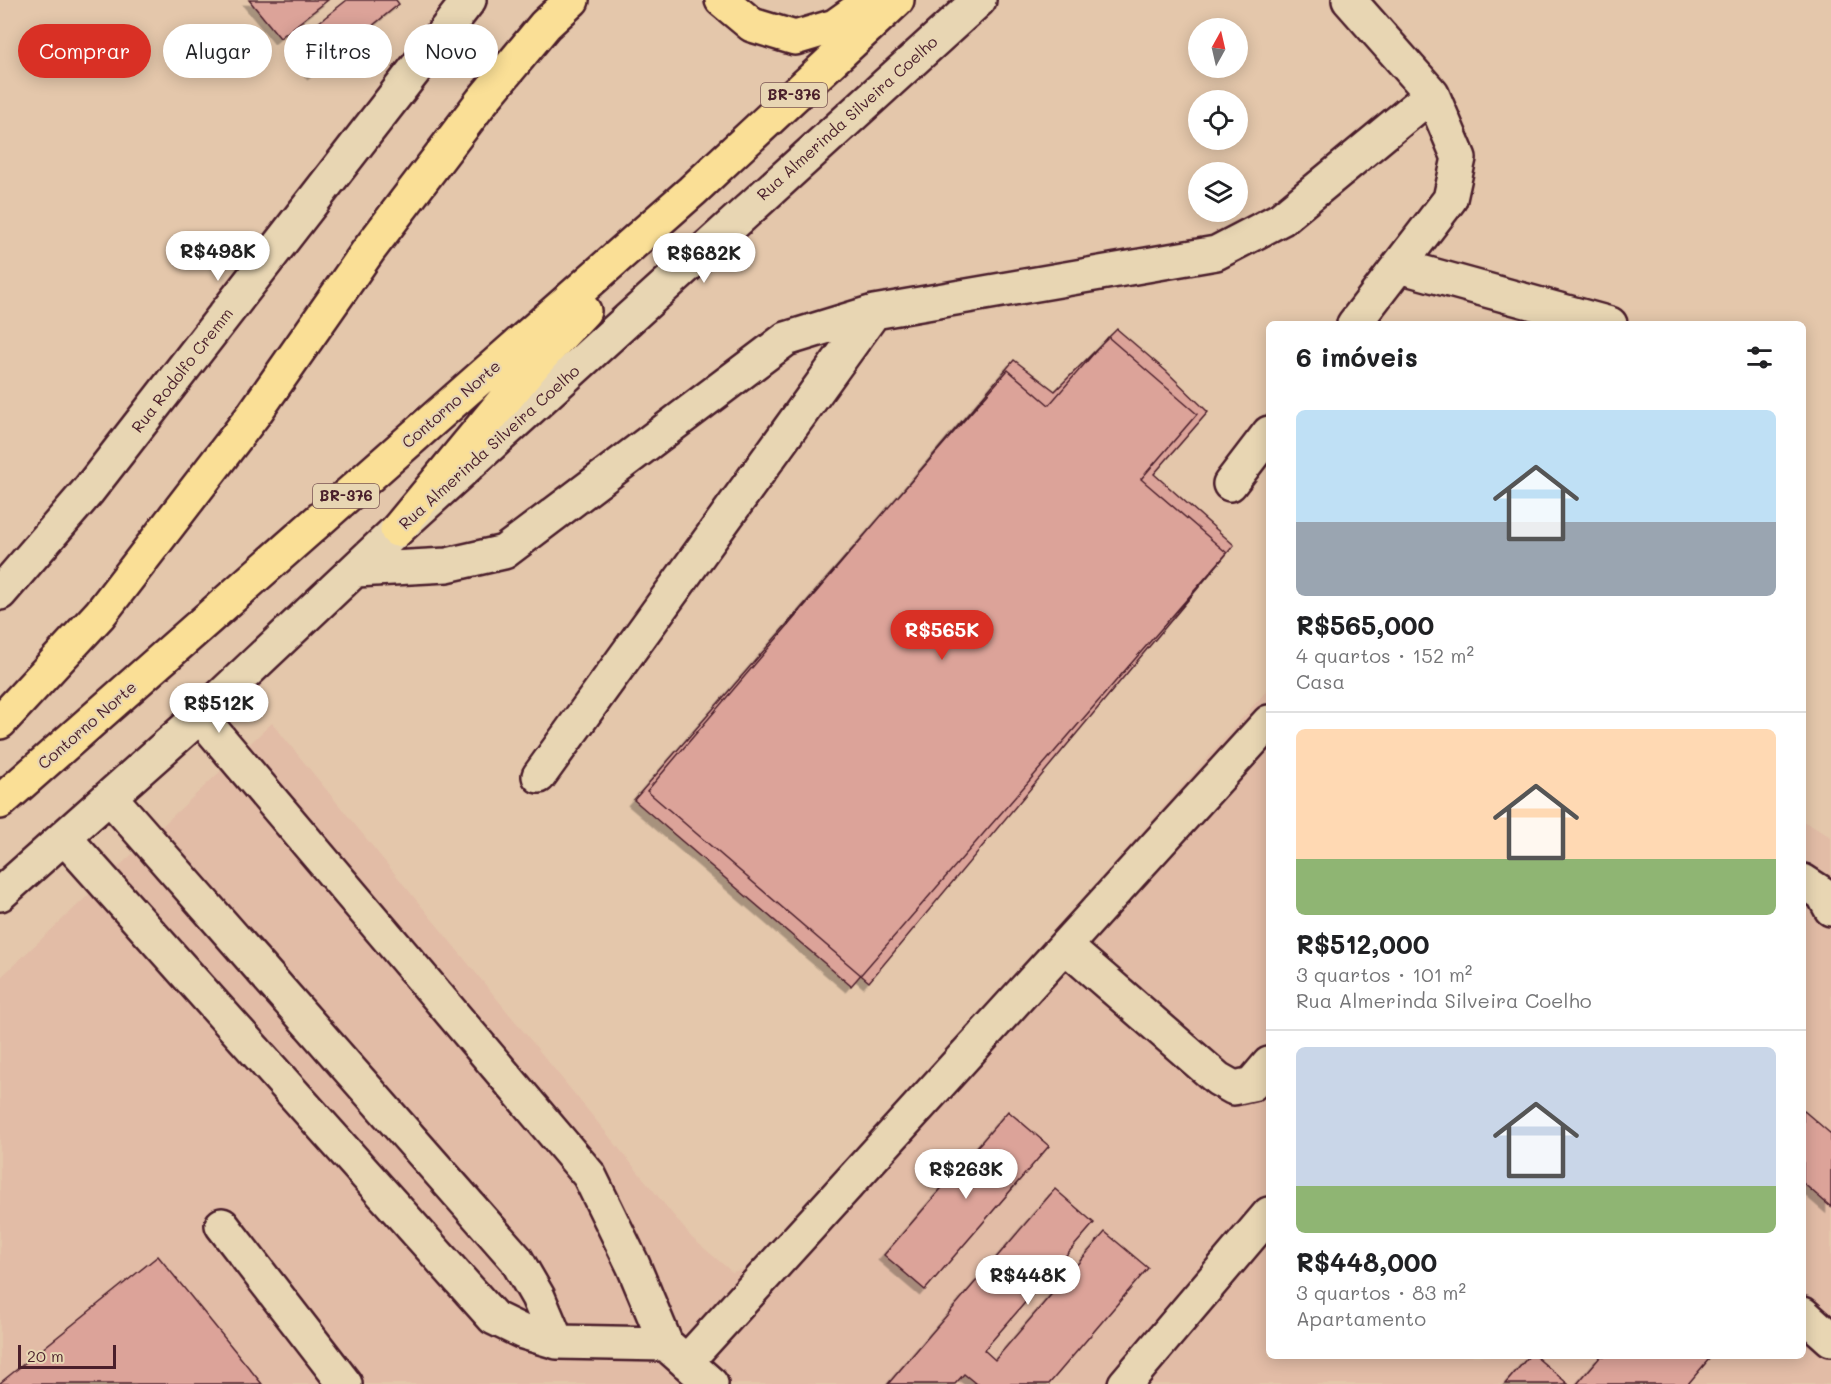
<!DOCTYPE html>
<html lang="pt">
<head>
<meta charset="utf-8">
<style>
  body { margin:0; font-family:Mali,sans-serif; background:#f6f6f6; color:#202124; height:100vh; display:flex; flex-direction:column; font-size:22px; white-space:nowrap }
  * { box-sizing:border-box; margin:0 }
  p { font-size:20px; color:#757577 }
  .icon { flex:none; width:33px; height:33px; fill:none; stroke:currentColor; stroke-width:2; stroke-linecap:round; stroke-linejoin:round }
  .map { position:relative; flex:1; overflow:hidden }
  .side { position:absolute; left:1266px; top:321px; width:540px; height:1038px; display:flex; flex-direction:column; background:#fff; border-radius:9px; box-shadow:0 3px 15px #0003 }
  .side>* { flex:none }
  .top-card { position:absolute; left:18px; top:24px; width:570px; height:54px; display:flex; gap:12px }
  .needle { width:39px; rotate:8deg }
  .buttons { position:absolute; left:1188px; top:18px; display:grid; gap:12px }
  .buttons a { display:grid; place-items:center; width:60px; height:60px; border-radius:50%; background:#fff; box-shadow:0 3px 15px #0003; font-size:30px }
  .scale { position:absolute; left:18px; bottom:15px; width:98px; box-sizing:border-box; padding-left:6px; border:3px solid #4a1f2b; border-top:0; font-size:16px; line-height:21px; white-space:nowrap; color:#4a1f2b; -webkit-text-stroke:4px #e8d6b3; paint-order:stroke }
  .price { position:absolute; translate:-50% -51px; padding:0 14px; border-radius:21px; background:#fff; color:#222; font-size:20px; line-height:39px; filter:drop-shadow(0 2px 3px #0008) }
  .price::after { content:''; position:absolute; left:50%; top:36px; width:18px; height:14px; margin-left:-9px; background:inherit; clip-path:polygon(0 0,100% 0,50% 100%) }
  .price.selected { background:#d93025; color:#fff }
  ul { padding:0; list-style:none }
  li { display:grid; align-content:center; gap:12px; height:318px; padding:0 30px }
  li+li { border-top:2px solid #e0e0e0 }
  li span { display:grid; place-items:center; height:186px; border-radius:9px; color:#555 }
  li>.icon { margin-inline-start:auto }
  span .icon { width:108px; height:108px; fill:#fffc; stroke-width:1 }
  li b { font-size:26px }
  h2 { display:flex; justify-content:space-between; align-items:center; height:72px; padding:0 30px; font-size:26px }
  .chip { padding:0 21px; border-radius:27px; background:#fff; box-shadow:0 3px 15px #0003; font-size:21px; line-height:54px }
  .chip.selected { background:#d93025; color:#fff }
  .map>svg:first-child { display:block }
</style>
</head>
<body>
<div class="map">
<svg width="1831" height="1384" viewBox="0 0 1831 1384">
  <defs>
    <filter id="shadow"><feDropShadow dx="-5.5" dy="5.5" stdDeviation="0" flood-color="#0004"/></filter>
  </defs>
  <rect width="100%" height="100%" fill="#e4c7ab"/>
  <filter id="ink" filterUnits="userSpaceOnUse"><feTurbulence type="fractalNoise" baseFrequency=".0167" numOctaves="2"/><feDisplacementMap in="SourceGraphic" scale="12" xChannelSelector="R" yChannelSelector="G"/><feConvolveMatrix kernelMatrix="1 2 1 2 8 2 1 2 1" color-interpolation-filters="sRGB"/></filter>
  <g filter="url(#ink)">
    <path fill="#e2bca6" d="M 1269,688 L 1269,1356 L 1803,1356 L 1803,821 L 1831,837 L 1831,1384 L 0,1384 L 0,978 L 272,723 L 692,1238 L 732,1272 L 757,1266 Z"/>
    <path fill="#dca399" stroke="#4a1f2b" stroke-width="1.5" filter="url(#shadow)" d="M 249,0 L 328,0 L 280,38 Z
      M 347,0 L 396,0 L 399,4 L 313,74 L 289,46 Z
      M 1117,329 L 1166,371 L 1208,412 L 1154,474 L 1234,545 L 869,982 L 647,791 L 1014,360 L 1055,391 Z
      M 1108,337 L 1197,414 L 1141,479 L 1227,553 L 851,986 L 634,800 L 1008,370 L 1049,405 Z
      M 1803,1110 L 1831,1134 L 1831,1207 L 1803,1183 Z
      M 1008,1111 L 1049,1146 L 925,1290 L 884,1255 Z
      M 1055,1189 L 1094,1223 L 984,1350 L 995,1360 L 1105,1232 L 1148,1268 L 1049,1384 L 974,1384 L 975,1383 L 964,1374 L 955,1384 L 888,1384 Z
      M 158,1256 L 262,1384 L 0,1384 L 0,1383 Z
      M 1529,1356 L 1535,1356 L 1568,1384 L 1505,1384 Z
      M 1601,1356 L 1705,1356 L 1709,1359 L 1688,1384 L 1577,1384 Z"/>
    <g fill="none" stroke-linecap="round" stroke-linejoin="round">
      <defs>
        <path id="minor" d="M 1349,0 L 1432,94 L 1459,158 L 1450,199 L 1354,324
          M 1399,266 L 1610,324
          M 1230,484 L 1269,433
          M 356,570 L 447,565 L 504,552 L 786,339 L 874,312 L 1216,253 L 1281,219 L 1432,94
          M 0,593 L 88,491 L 469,0
          M 200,716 L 589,1175 L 633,1265 L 666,1344 L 711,1384
          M 539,776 L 874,312
          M 110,797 L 516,1259 L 538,1297 L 557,1342
          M 64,837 L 494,1318 L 523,1332 L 557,1342 L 666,1344
          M 1803,881 L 1823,894 L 1831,909
          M 0,894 L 200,716 L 397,530 L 979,0
          M 1065,946 L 1218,1079 L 1234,1088 L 1252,1084 L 1269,1064
          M 222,1225 L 345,1384
          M 1803,1314 L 1831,1339
          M 686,1362 L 1269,722
          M 1125,1384 L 1269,1214"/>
        <path id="highway" d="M 722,0 L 752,25 L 795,38 L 835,26 L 870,1
          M 397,530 L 535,363 L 584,311
          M 0,722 L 100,614 L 254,414 L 368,251 L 482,101 L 545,25 L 572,0
          M 0,802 L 692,191 L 897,0"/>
      </defs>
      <use href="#minor" stroke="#4a1f2b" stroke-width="38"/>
      <use href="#highway" stroke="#4a1f2b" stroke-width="38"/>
      <use href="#minor" stroke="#e8d6b3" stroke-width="33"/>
      <use href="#highway" stroke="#fadf96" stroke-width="33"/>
    </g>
  </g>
  <g text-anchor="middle" stroke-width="4.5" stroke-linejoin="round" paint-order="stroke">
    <g fill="#e8d6b3" stroke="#795654" stroke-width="1.5">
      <rect x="761" y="83" width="66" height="24" rx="4.5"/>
      <rect x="313" y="484" width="66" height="24" rx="4.5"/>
    </g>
    <g font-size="15" font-weight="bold" fill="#4a1f2b">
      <text x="794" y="100">BR-376</text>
      <text x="346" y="501">BR-376</text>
    </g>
    <g font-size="16" fill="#4a1f2b" stroke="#e8d6b3">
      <text transform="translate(847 118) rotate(-42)" y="6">Rua Almerinda Silveira Coelho</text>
      <text transform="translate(182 370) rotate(-52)" y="6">Rua Rodolfo Cremm</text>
      <text transform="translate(451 404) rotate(-41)" y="6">Contorno Norte</text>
      <text transform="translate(489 447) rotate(-42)" y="6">Rua Almerinda Silveira Coelho</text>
      <text transform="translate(87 725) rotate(-41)" y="6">Contorno Norte</text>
    </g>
  </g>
</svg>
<div class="buttons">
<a><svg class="needle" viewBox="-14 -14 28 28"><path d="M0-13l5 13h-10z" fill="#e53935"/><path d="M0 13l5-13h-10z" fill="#757577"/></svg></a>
<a><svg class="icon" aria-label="locate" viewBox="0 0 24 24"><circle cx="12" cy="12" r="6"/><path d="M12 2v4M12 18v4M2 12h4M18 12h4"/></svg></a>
<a><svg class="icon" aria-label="layers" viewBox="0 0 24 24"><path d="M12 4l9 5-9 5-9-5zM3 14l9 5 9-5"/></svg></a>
</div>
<div class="scale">20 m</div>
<b class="price" style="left:218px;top:282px">R$498K</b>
<b class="price" style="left:704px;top:284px">R$682K</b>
<b class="price selected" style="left:942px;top:661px">R$565K</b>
<b class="price" style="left:219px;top:734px">R$512K</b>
<b class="price" style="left:966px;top:1200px">R$263K</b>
<b class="price" style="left:1028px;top:1306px">R$448K</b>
<div class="top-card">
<a class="chip selected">Comprar</a>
<a class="chip">Alugar</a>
<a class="chip">Filtros</a>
<a class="chip">Novo</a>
</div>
<section class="side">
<h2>6 imóveis<svg class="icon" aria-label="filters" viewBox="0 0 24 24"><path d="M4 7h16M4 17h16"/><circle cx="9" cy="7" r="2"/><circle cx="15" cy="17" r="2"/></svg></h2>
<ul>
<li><span style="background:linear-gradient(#bfe0f5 60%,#9aa5b1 0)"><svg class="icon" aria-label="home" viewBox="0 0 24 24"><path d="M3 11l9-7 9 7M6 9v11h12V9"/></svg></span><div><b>R$565,000</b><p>4 quartos · 152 m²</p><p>Casa</p></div></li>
<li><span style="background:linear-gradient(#ffd9b3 70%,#8fb573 0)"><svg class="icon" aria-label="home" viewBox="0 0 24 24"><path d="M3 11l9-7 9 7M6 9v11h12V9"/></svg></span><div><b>R$512,000</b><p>3 quartos · 101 m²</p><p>Rua Almerinda Silveira Coelho</p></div></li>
<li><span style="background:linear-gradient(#c9d6e8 75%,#8fb573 0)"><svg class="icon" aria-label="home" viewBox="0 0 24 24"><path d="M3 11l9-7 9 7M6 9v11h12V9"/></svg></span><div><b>R$448,000</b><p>3 quartos · 83 m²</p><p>Apartamento</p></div></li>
</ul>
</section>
</div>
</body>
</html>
